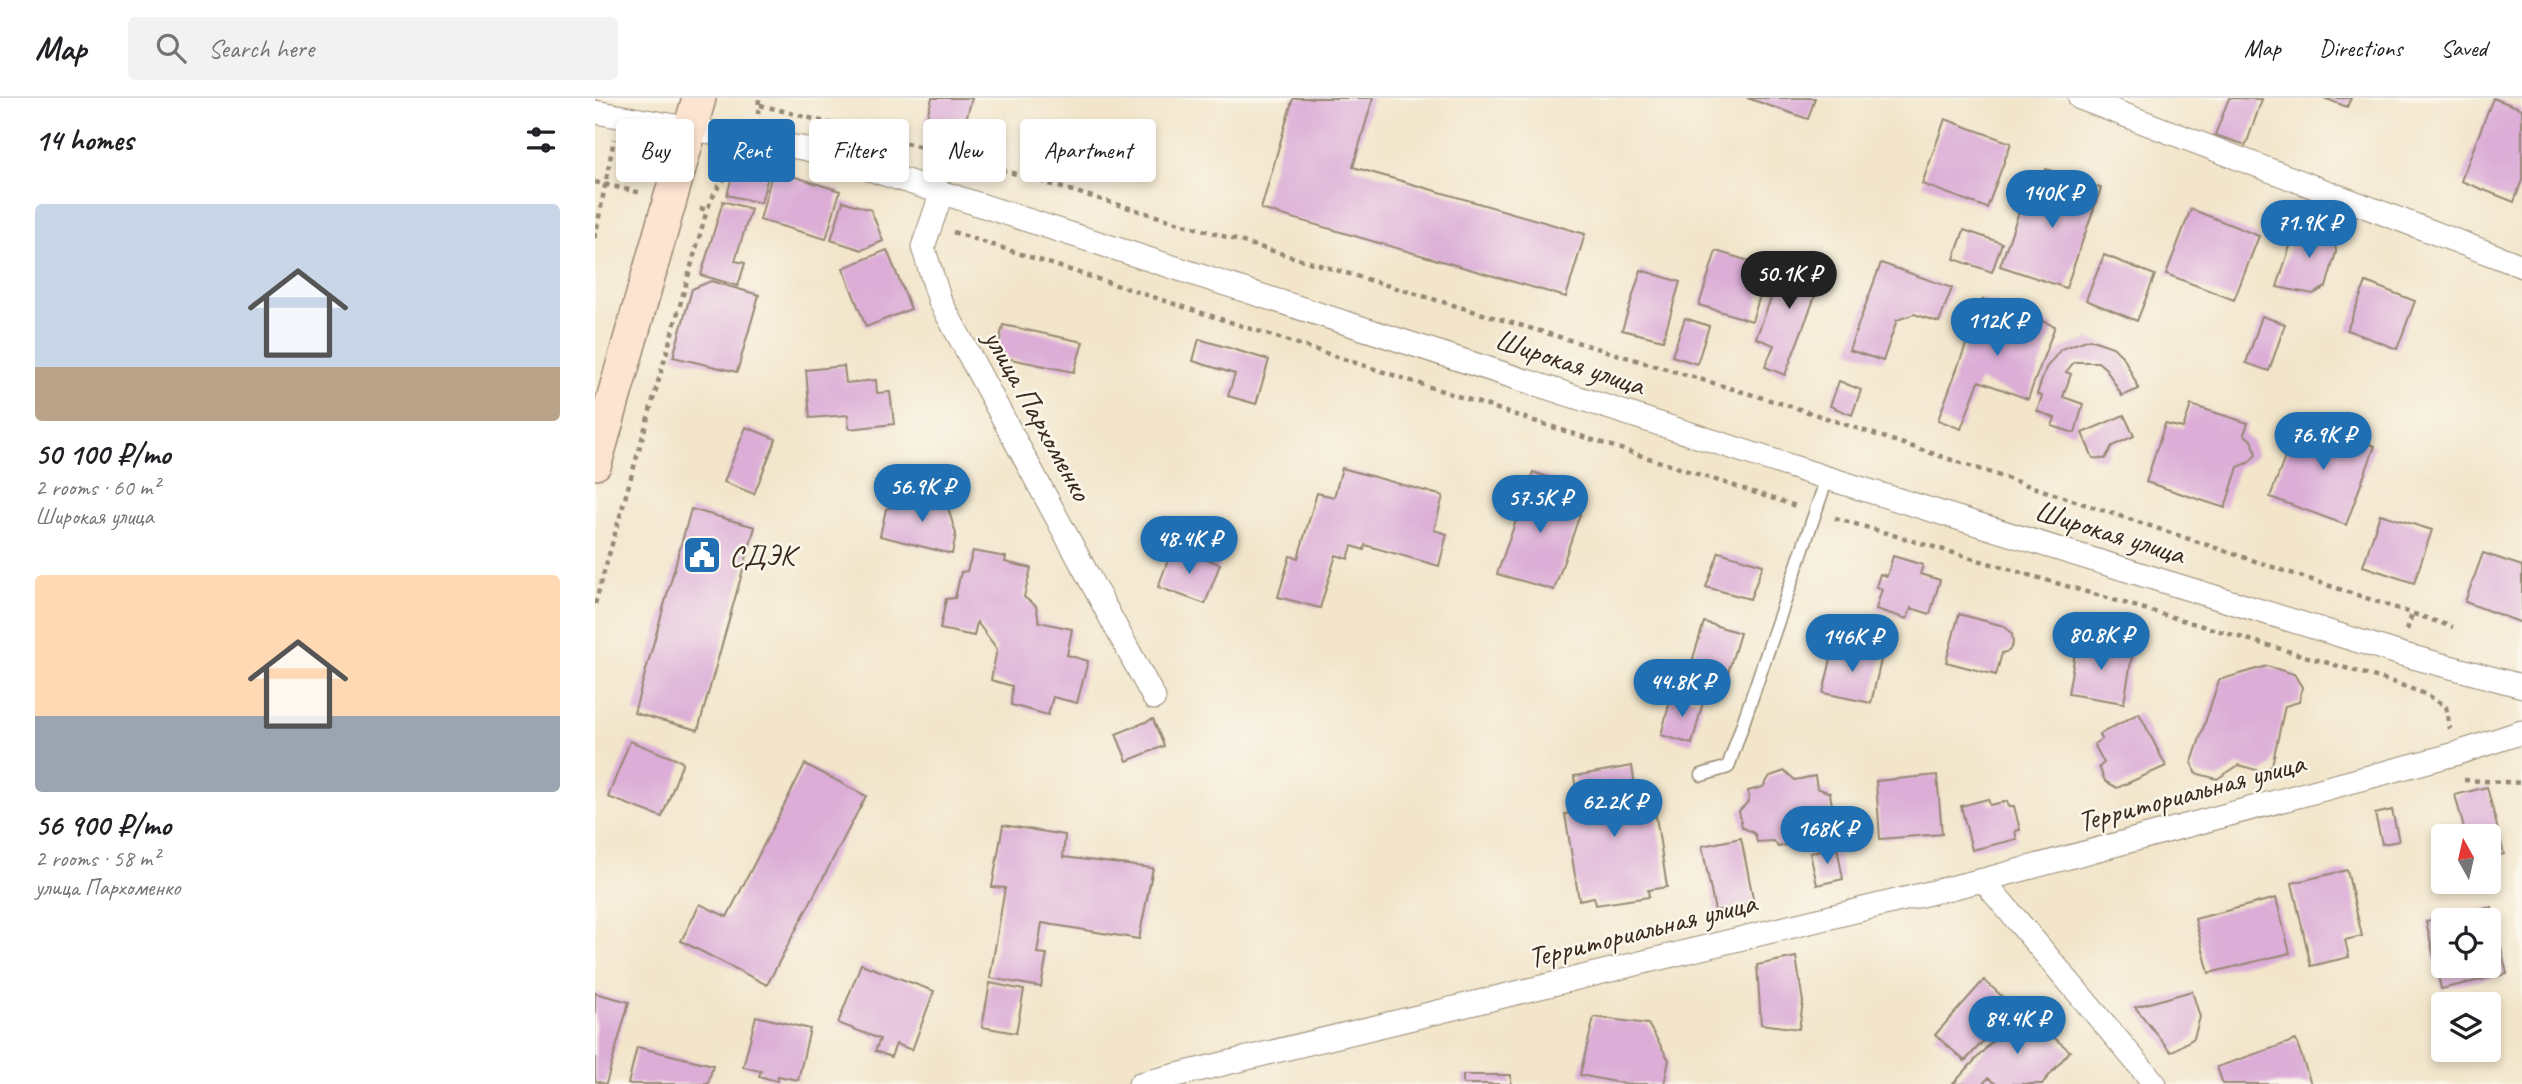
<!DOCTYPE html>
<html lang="en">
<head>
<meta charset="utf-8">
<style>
  body { margin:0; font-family:Caveat,sans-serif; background:#f2f2f2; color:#202124; height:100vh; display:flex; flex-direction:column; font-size:26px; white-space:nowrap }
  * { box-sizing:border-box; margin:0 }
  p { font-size:23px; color:#757577 }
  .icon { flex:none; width:38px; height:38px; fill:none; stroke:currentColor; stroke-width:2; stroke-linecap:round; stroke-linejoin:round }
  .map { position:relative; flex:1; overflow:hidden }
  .drawer { display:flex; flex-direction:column; background:#fff; width:595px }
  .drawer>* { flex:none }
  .guide { position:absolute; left:21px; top:21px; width:665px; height:63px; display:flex; gap:14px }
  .needle { width:46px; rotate:352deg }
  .fabs { position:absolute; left:1836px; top:726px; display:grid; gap:14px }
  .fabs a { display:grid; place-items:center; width:70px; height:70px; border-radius:7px; background:#fff; box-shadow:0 4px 10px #0003; font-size:35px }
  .price { position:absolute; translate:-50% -60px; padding:0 16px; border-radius:24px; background:#1f6fb2; color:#fff; font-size:23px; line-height:46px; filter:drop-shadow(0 2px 4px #0008) }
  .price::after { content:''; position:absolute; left:50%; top:42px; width:21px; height:16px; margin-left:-10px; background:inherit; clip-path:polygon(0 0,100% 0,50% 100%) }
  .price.selected { background:#222; color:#fff }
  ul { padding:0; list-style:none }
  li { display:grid; align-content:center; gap:14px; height:371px; padding:0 35px }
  li span { display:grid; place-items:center; height:217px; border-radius:7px; color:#555 }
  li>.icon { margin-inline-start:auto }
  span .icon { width:126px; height:126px; fill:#fffc; stroke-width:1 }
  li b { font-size:30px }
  h2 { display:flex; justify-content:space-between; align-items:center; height:84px; padding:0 35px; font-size:30px }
  .tag { padding:0 24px; border-radius:7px; background:#fff; box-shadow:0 4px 10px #0003; font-size:24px; line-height:63px }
  .tag.selected { background:#1f6fb2; color:#fff }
  header { display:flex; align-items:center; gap:42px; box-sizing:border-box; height:98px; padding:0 35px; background:#fff; border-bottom:2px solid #e0e0e0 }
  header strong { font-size:33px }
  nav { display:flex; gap:38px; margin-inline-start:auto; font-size:24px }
  .search { width:490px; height:63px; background:#f2f2f2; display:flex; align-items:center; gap:18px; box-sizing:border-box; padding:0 24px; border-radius:7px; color:#757577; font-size:26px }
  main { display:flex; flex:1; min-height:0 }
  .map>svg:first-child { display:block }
</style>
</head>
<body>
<header>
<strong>Map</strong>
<div class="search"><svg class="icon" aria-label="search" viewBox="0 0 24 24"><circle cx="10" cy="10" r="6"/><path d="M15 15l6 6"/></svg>Search here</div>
<nav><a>Map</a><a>Directions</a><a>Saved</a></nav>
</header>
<main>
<section class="drawer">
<h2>14 homes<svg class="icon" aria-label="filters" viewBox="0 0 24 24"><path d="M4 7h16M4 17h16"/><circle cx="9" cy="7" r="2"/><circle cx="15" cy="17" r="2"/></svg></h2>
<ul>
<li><span style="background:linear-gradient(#c9d6e8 75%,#b9a48a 0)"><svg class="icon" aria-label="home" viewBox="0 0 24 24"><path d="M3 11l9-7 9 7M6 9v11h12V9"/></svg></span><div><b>50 100 ₽/mo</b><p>2 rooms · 60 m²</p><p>Широкая улица</p></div></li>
<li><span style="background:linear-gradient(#ffd9b3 65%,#9aa5b1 0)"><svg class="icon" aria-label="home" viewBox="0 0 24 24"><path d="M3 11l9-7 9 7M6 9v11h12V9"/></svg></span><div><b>56 900 ₽/mo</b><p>2 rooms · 58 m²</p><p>улица Пархоменко</p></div></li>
</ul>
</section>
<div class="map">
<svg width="1927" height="986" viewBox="0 0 1927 986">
  <rect width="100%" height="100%" fill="#fbf7ec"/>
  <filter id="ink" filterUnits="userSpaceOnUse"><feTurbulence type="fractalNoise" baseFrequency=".0143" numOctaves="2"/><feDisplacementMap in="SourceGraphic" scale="14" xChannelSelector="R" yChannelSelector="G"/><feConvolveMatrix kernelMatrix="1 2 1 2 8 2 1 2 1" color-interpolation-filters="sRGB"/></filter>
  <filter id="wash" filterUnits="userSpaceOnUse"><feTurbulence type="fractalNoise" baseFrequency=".00686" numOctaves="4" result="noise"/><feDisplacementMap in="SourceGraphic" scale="28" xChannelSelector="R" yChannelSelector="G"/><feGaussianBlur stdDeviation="1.57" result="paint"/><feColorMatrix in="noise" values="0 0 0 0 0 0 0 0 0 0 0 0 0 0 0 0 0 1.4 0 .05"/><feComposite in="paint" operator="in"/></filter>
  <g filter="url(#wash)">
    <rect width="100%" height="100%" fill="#f2e5ca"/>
    <g id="blocks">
      <path fill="#dcadd7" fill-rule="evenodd" d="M 337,0 L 377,0 L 367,36 L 330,26 Z
        M 698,0 L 778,0 L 758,69 L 990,136 L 971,199 L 666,111 Z
        M 1152,0 L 1220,0 L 1213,21 Z
        M 1634,0 L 1667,1 L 1651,47 L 1620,37 Z
        M 1729,0 L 1756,0 L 1752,9 Z
        M 1898,0 L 1927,11 L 1927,82 L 1919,104 L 1866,83 Z
        M 1350,21 L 1416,45 L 1392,110 L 1327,86 Z
        M 152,69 L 174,75 L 166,105 L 132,97 L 138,75 Z
        M 1451,71 L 1506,90 L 1471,190 L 1405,168 L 1425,111 L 1436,112 Z
        M 178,72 L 245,93 L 231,141 L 165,122 Z
        M 128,103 L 156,111 L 140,163 L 150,165 L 143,188 L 106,177 Z
        M 248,103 L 276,112 L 288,143 L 267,152 L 236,142 Z
        M 1596,111 L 1664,138 L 1639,202 L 1571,176 Z
        M 1703,123 L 1739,136 L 1741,154 L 1731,189 L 1718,196 L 1682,189 Z
        M 1369,132 L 1407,145 L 1397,174 L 1359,161 Z
        M 292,152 L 316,211 L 271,229 L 248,170 Z
        M 1121,153 L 1174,169 L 1157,223 L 1104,207 Z
        M 1509,157 L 1560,177 L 1542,223 L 1491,202 Z
        M 1192,158 L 1230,172 L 1190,277 L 1170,269 L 1179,247 L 1161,240 Z
        M 1286,165 L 1357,190 L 1344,224 L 1319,216 L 1302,222 L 1288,263 L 1254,252 Z
        M 1046,172 L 1085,184 L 1068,242 L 1027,232 Z
        M 116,183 L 164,197 L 142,274 L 78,259 L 97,191 Z
        M 1771,184 L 1820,203 L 1802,251 L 1752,232 Z
        M 1388,201 L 1460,228 L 1433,301 L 1384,283 L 1366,331 L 1343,322 Z
        M 1667,218 L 1690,226 L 1674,273 L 1651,265 Z
        M 1090,220 L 1114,228 L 1102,266 L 1077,258 Z
        M 408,227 L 488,244 L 479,274 L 401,258 Z
        M 604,241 L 674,262 L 661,306 L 633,298 L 640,276 L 598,263 Z
        M 1494,241 L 1518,249 L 1529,260 L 1544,291 L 1527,298 L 1511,271 L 1503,264 L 1479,264 L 1471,274 L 1476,276 L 1468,299 L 1488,306 L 1480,335 L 1457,328 L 1460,320 L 1442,313 L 1447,298 L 1442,296 L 1451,270 L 1466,251 Z
        M 249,268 L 251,285 L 281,282 L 282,295 L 295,294 L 299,326 L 254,331 L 253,317 L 215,320 L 211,272 Z
        M 1244,283 L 1266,292 L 1257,317 L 1235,308 Z
        M 1596,307 L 1653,325 L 1649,336 L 1658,344 L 1661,357 L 1653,365 L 1643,369 L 1630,410 L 1551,384 L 1570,326 L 1588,330 Z
        M 1529,317 L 1539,338 L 1517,348 L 1510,361 L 1498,360 L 1487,335 Z
        M 1705,320 L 1780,348 L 1751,427 L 1675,399 Z
        M 151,329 L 181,341 L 159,396 L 129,384 Z
        M 747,370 L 848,398 L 839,432 L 852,436 L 844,468 L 770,447 L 769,452 L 757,448 L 753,461 L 741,457 L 725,510 L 683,499 L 695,458 L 703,460 L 722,395 L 739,399 Z
        M 938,374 L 967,384 L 970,404 L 985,416 L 959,492 L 902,476 Z
        M 348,394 L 361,436 L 357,456 L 285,438 L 291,411 Z
        M 96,411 L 160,429 L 103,632 L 39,615 Z
        M 1785,416 L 1837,432 L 1819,485 L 1768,468 Z
        M 578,449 L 625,466 L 610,506 L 563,489 Z
        M 378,453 L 411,459 L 410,464 L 436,470 L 429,499 L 441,508 L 444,524 L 477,531 L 472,557 L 493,563 L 482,605 L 458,599 L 453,617 L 416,607 L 417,588 L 396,582 L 402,551 L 382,524 L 379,538 L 345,531 L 351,501 L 360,500 L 366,474 L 372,473 Z
        M 1124,454 L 1168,467 L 1155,501 L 1111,489 Z
        M 1888,455 L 1927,468 L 1927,525 L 1870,504 Z
        M 1298,458 L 1328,467 L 1325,476 L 1345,482 L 1335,516 L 1316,510 L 1312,521 L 1281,511 L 1287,491 L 1281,489 L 1285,476 L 1292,478 Z
        M 1364,516 L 1409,528 L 1417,536 L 1418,546 L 1414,553 L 1407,555 L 1401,577 L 1351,564 Z
        M 1109,524 L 1145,535 L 1132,578 L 1096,567 Z
        M 1482,543 L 1538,552 L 1529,605 L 1473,596 Z
        M 1239,548 L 1287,558 L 1276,605 L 1228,595 Z
        M 1672,568 L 1699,576 L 1707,589 L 1704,604 L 1690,608 L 1677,667 L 1668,674 L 1644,667 L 1622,681 L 1600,675 L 1597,664 L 1624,582 Z
        M 1077,596 L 1108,604 L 1097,646 L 1066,637 Z
        M 1544,615 L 1571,668 L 1522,690 L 1510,683 L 1504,669 L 1509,665 L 1499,646 L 1507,641 L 1505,636 Z
        M 558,621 L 569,648 L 532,663 L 521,636 Z
        M 35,643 L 88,664 L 67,719 L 13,699 Z
        M 210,666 L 271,698 L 172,887 L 86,843 L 105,806 L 132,819 Z
        M 1037,668 L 1042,701 L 1058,699 L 1072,789 L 1053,792 L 1054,799 L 1001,807 L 999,799 L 984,802 L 970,716 L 984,713 L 979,678 Z
        M 1190,673 L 1200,682 L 1220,678 L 1222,690 L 1235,695 L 1237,708 L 1228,732 L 1210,736 L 1208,743 L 1183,749 L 1179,743 L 1162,744 L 1160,736 L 1147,729 L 1144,713 L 1154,703 L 1153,693 L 1168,689 L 1175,678 Z
        M 1342,677 L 1347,736 L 1285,741 L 1281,683 Z
        M 1892,689 L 1909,756 L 1894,760 L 1894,738 L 1871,738 L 1860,697 Z
        M 1393,701 L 1395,707 L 1412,703 L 1414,709 L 1419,708 L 1425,732 L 1420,733 L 1422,741 L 1377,752 L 1366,708 Z
        M 1797,712 L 1804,743 L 1787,746 L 1780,716 Z
        M 408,727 L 470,737 L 468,759 L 558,770 L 544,841 L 447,825 L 442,855 L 452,856 L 446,889 L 395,880 L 410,790 L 397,789 Z
        M 1146,740 L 1159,805 L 1120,813 L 1107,748 Z
        M 1242,749 L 1248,781 L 1222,787 L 1215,755 Z
        M 1752,772 L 1767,838 L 1750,842 L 1754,859 L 1716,868 L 1697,785 Z
        M 1681,800 L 1695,855 L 1614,875 L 1600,821 Z
        M 1897,809 L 1912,876 L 1846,891 L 1831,823 ZM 1848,822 L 1894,822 L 1894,868 L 1848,868 Z
        M 1201,859 L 1208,904 L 1204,931 L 1166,926 L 1162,867 Z
        M 266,866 L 339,893 L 317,952 L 301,946 L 296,959 L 280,953 L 285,941 L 243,925 Z
        M 1389,882 L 1419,909 L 1370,963 L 1340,937 Z
        M 395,885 L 429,892 L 421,935 L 387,929 Z
        M 1597,893 L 1605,919 L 1599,940 L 1576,954 L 1540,909 Z
        M 0,895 L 34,904 L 11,986 L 0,983 Z
        M 1426,912 L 1475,953 L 1447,986 L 1401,986 L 1393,980 L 1388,986 L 1358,986 Z
        M 161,918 L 215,931 L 203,982 L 183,978 L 182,983 L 164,978 L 166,973 L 148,969 Z
        M 999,919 L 1053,926 L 1074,962 L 1069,986 L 1030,986 L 985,977 Z
        M 1701,942 L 1716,986 L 1628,986 L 1622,969 Z
        M 42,949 L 118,967 L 113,986 L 33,986 Z
        M 868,977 L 916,977 L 916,986 L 868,986 Z"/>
    </g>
  </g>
  <g filter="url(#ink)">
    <use href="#blocks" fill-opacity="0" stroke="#968874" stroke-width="2"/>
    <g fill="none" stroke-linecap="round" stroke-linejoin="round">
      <defs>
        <path id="lane" d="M 1107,677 L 1133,669 L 1232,380"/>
        <path id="street" d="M 1485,0 L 1927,168
          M 0,14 L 212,51 L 1232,380 L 1806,556 L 1927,588
          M 347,94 L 328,149 L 345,203 L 559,600
          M 1388,782 L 1560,986
          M 545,986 L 1388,782 L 1860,656 L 1927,634"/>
        <path id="secondary" d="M 0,365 L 104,0"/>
      </defs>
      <use href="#lane" stroke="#968874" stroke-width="15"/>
      <use href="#street" stroke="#968874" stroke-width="25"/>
      <use href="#secondary" stroke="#968874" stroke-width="36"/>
      <path stroke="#968874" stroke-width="4.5" stroke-dasharray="5 5" stroke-linecap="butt" d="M 165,7 L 361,58 L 1198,309 L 1858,529
        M 163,16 L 164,0
        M 0,84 L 47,95
        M 105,110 L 112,112 C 121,91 128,76 150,67
        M 358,134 L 1201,408
        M 0,140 L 19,41
        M 1240,420 L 1798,584 L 1833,597 L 1851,609 L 1855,631
        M 0,506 L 112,112
        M 1812,532 L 1817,516
        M 1869,682 L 1927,685"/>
      <use href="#lane" stroke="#fff" stroke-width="12"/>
      <use href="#street" stroke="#fff" stroke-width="23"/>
      <use href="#secondary" stroke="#fde4d1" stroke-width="33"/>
    </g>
  </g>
  <defs>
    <symbol id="civic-square" viewBox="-11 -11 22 22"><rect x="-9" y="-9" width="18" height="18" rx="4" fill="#1f6fb2" stroke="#fbf7ec"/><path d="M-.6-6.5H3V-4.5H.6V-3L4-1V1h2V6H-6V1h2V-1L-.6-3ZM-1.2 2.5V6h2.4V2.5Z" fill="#fff"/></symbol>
  </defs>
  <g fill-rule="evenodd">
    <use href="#civic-square" x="85" y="435" width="44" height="44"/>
  </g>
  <g text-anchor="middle" stroke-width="5" stroke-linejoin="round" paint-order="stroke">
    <g font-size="30" fill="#3b2a1e" stroke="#fbf7ec">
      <text transform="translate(975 264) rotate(18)" y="10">Широкая улица</text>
      <text transform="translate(443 317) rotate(61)" y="10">улица Пархоменко</text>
      <text transform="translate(1515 434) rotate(17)" y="10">Широкая улица</text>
      <text transform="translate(1596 694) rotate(-15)" y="10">Территориальная улица</text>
      <text transform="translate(1047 832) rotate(-14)" y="10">Территориальная улица</text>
    </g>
    <g font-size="30" fill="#3b2a1e" stroke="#fbf7ec" text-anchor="start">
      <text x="134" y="467">СДЭК</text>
    </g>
  </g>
</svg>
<div class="fabs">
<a><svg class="needle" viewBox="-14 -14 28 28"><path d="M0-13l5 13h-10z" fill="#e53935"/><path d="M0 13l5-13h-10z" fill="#757577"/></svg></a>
<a><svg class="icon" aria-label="locate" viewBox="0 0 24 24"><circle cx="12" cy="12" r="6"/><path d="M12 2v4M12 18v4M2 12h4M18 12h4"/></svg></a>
<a><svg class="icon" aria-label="layers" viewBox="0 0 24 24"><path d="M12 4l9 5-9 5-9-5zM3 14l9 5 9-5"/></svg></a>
</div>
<b class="price" style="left:1457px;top:132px">140K ₽</b>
<b class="price" style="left:1714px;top:162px">71.9K ₽</b>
<b class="price selected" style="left:1194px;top:213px">50.1K ₽</b>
<b class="price" style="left:1402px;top:260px">112K ₽</b>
<b class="price" style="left:1728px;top:374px">76.9K ₽</b>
<b class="price" style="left:327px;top:426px">56.9K ₽</b>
<b class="price" style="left:945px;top:437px">57.5K ₽</b>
<b class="price" style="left:594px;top:478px">48.4K ₽</b>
<b class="price" style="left:1506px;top:574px">80.8K ₽</b>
<b class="price" style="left:1257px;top:576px">146K ₽</b>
<b class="price" style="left:1087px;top:621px">44.8K ₽</b>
<b class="price" style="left:1019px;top:741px">62.2K ₽</b>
<b class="price" style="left:1232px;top:768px">168K ₽</b>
<b class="price" style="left:1422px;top:958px">84.4K ₽</b>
<div class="guide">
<a class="tag">Buy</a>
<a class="tag selected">Rent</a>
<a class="tag">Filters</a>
<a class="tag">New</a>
<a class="tag">Apartment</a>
</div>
</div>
</main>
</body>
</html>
